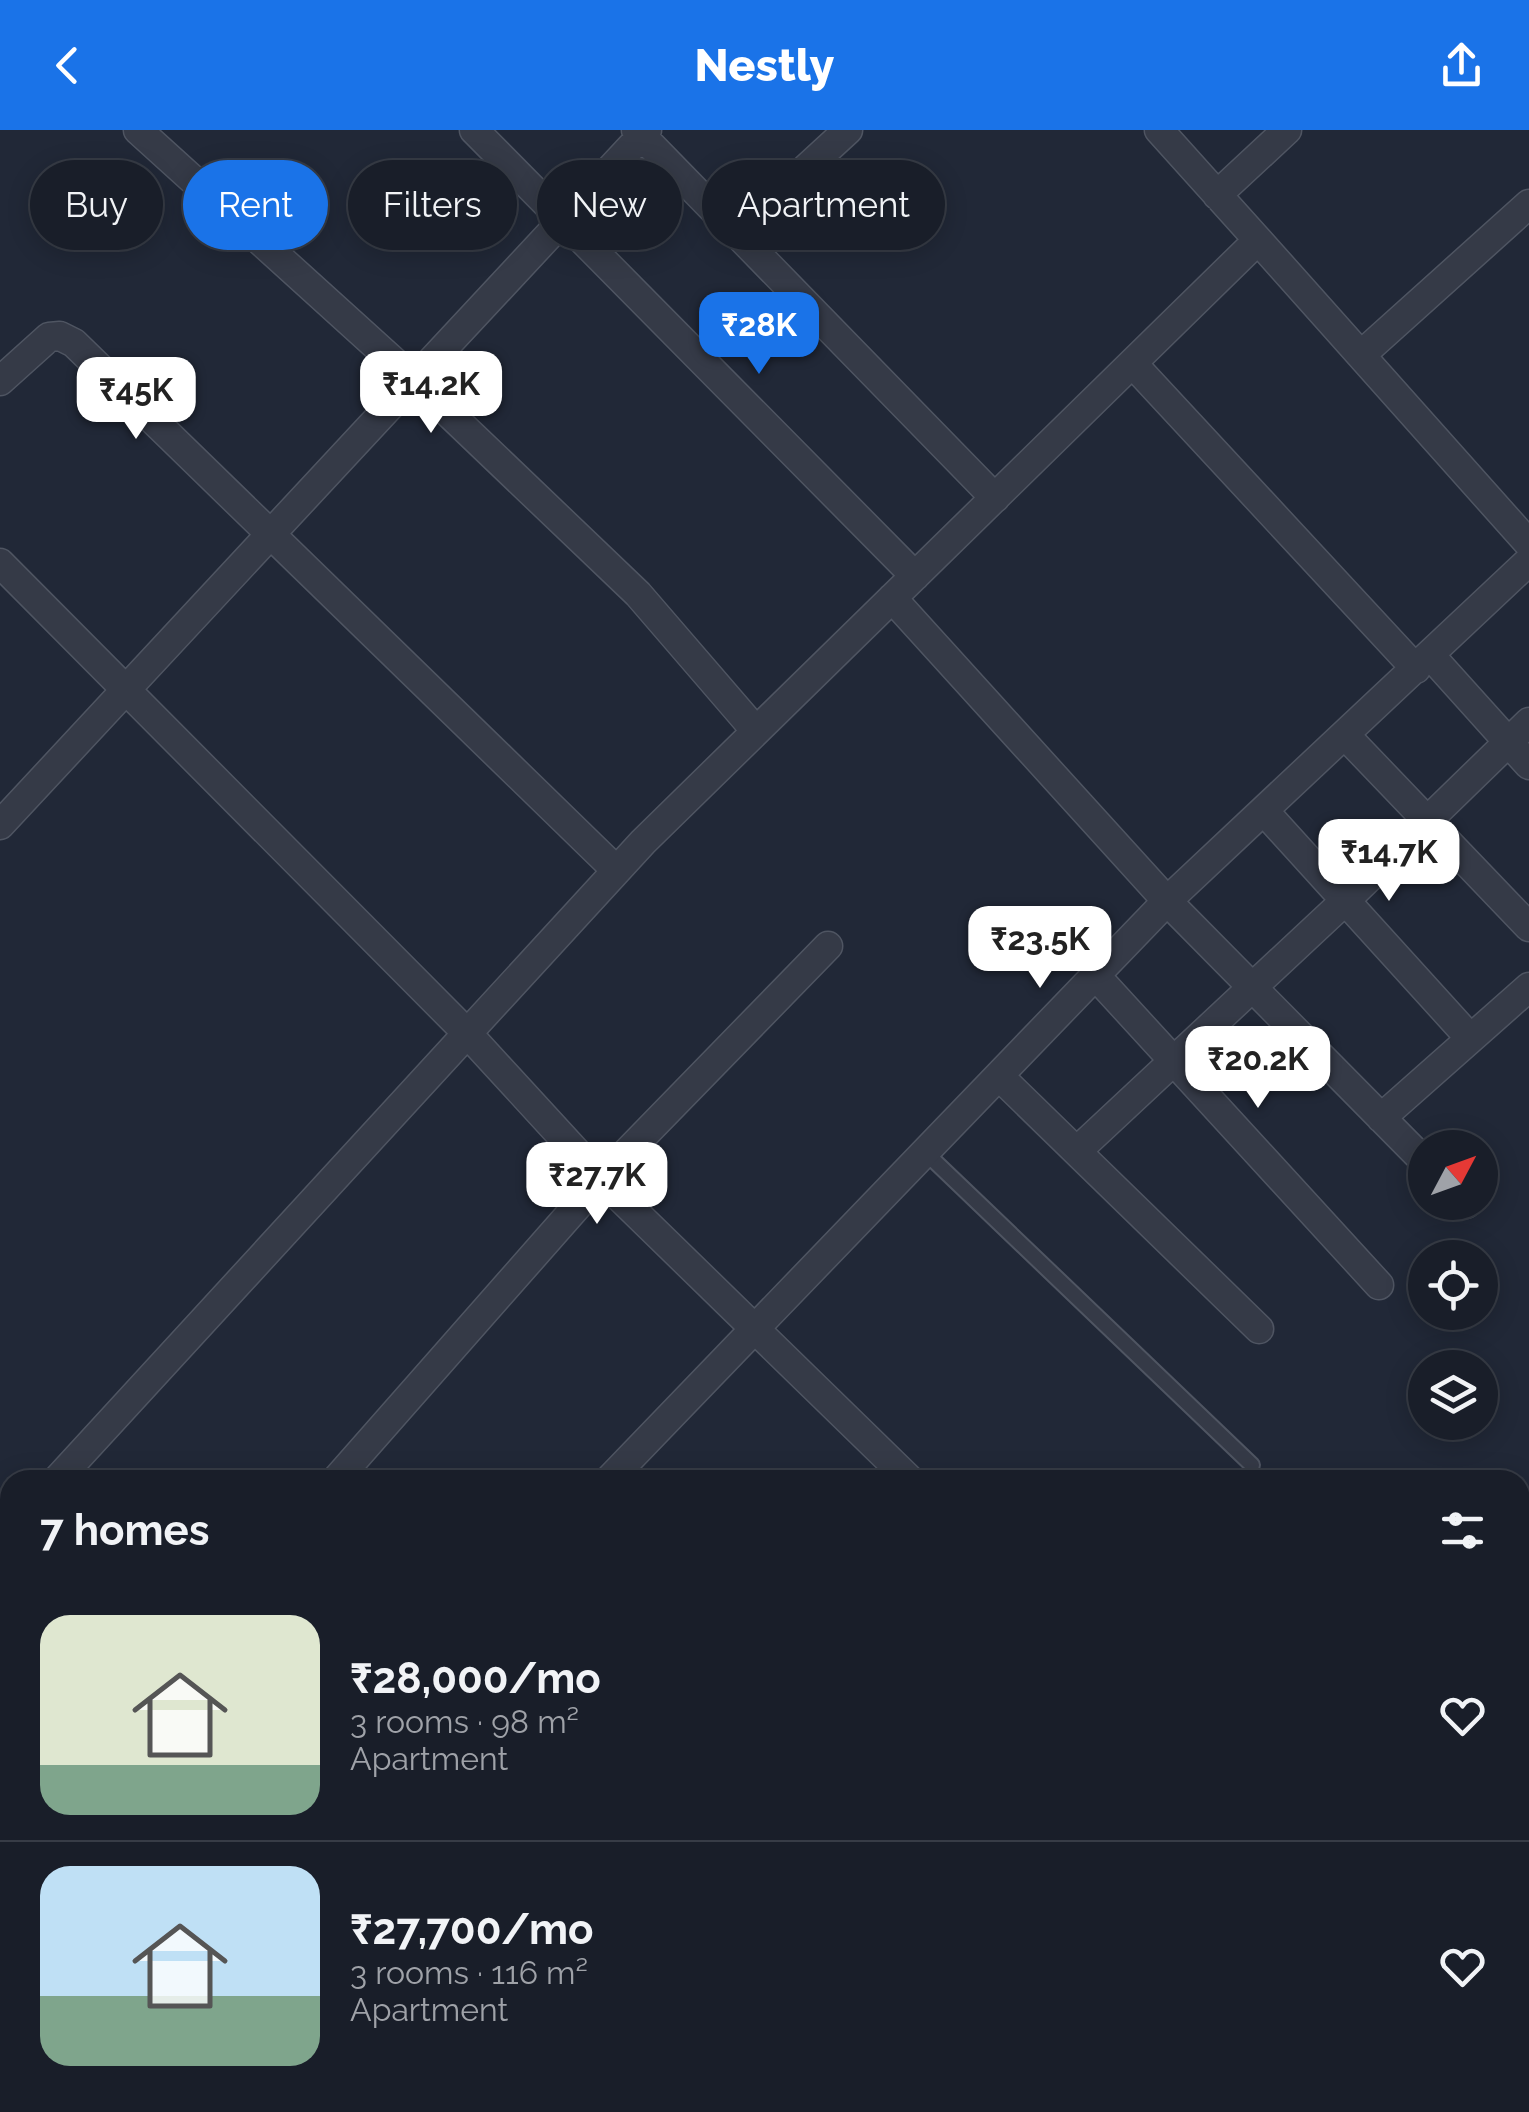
<!DOCTYPE html>
<html lang="en">
<head>
<meta charset="utf-8">
<style>
  body { margin:0; font-family:Raleway,sans-serif; background:#262b35; color:#f1f3f6; height:100vh; display:flex; flex-direction:column; font-size:38px; white-space:nowrap }
  * { box-sizing:border-box; margin:0 }
  p { font-size:32px; color:#9fa2a8 }
  .icon { flex:none; width:55px; height:55px; fill:none; stroke:currentColor; stroke-width:2; stroke-linecap:round; stroke-linejoin:round }
  .map { position:relative; flex:1; overflow:hidden }
  .sheet { position:absolute; left:0px; top:1340px; width:1530px; height:642px; display:flex; flex-direction:column; background:#191e29; border-radius:30px 30px 0 0; box-shadow:0 5px 25px #0003,0 0 0 2px #373c46 }
  .sheet>* { flex:none }
  .hud { position:absolute; left:30px; top:30px; width:1000px; height:90px; display:flex; gap:20px }
  .needle { width:65px; rotate:49deg }
  .fabs { position:absolute; left:1408px; top:1000px; display:grid; gap:20px }
  .fabs a { display:grid; place-items:center; width:90px; height:90px; border-radius:50%; background:#191e29; box-shadow:0 5px 25px #0003,0 0 0 2px #373c46; font-size:50px }
  .price { position:absolute; translate:-50% -85px; padding:0 22px; border-radius:20px; background:#fff; color:#222; font-size:32px; line-height:65px; filter:drop-shadow(0 2px 5px #0008) }
  .price::after { content:''; position:absolute; left:50%; top:60px; width:30px; height:22px; margin-left:-15px; background:inherit; clip-path:polygon(0 0,100% 0,50% 100%) }
  .price.active { background:#1a73e8; color:#fff }
  ul { padding:0; list-style:none }
  li { display:flex; align-items:center; gap:30px; height:250px; padding:0 40px }
  li+li { border-top:2px solid #373c46 }
  li span { display:grid; place-items:center; flex:none; width:280px; height:200px; border-radius:30px; color:#555 }
  li>.icon { margin-inline-start:auto }
  span .icon { width:120px; height:120px; fill:#fffc; stroke-width:1 }
  li b { font-size:42px }
  h2 { display:flex; justify-content:space-between; align-items:center; height:120px; padding:0 40px; font-size:42px }
  .chip { padding:0 35px; border-radius:45px; background:#191e29; box-shadow:0 5px 25px #0003,0 0 0 2px #373c46; font-size:35px; line-height:90px }
  .chip.active { background:#1a73e8; color:#fff }
  header { display:flex; justify-content:space-between; align-items:center; height:130px; padding:0 40px; background:#1a73e8; color:#fff; font-size:45px; font-weight:800 }
  .map>svg:first-child { display:block }
</style>
</head>
<body>
<header><svg class="icon" aria-label="back" viewBox="0 0 24 24"><path d="M15 5l-7 7 7 7"/></svg>Nestly<svg class="icon" aria-label="share" viewBox="0 0 24 24"><path d="M12 15V3M7 8l5-5 5 5M5 13v7h14v-7"/></svg></header>
<div class="map">
<svg width="1529" height="1982" viewBox="0 0 1529 1982">
  <rect width="100%" height="100%" fill="#212837"/>
  <g fill="none" stroke-linecap="round" stroke-linejoin="round">
    <defs>
      <path id="service" d="M 925,1022 L 1252,1335"/>
      <path id="minor" d="M 474,0 L 915,446
        M 636,0 L 995,368
        M 647,0 L 414,250 L 638,464 L 756,601
        M 1217,65 L 1287,0
        M 736,103 L 848,0
        M 1258,110 L 1529,414
        M 1361,225 L 1529,74
        M 1133,234 L 1416,539
        M 0,251 L 49,207 L 60,206 L 74,213 L 616,740
        M 0,433 L 467,903 L 601,1049 L 910,1350
        M 892,468 L 1167,771 L 1425,1032
        M 1430,525 L 1529,635
        M 1345,605 L 1529,797
        M 1264,681 L 1470,908
        M 0,695 L 414,250 L 138,0
        M 1095,845 L 1379,1155
        M 999,946 L 1259,1199
        M 1381,988 L 1529,857
        M 1077,1021 L 1347,769 L 1529,592
        M 1465,1072 L 1466,1074
        M 57,1350 L 643,712 L 1258,110 L 1159,0
        M 336,1350 L 601,1049 L 828,816
        M 609,1350 L 1167,771 L 1529,431"/>
      <path id="primary" d="M 0,1805 L 10,1806
        M 0,1859 L 10,1860
        M 1520,1938 L 1529,1938
        M 1337,1972 L 1448,1982"/>
    </defs>
    <use href="#service" stroke="#4f5562" stroke-width="18"/>
    <use href="#minor" stroke="#4f5562" stroke-width="31"/>
    <use href="#primary" stroke="#3e4351" stroke-width="49"/>
    <use href="#service" stroke="#353a47" stroke-width="14"/>
    <use href="#minor" stroke="#353a47" stroke-width="28"/>
    <use href="#primary" stroke="#535967" stroke-width="45"/>
  </g>
</svg>
<div class="fabs">
<a><svg class="needle" viewBox="-14 -14 28 28"><path d="M0-13l5 13h-10z" fill="#e53935"/><path d="M0 13l5-13h-10z" fill="#9fa2a8"/></svg></a>
<a><svg class="icon" aria-label="locate" viewBox="0 0 24 24"><circle cx="12" cy="12" r="6"/><path d="M12 2v4M12 18v4M2 12h4M18 12h4"/></svg></a>
<a><svg class="icon" aria-label="layers" viewBox="0 0 24 24"><path d="M12 4l9 5-9 5-9-5zM3 14l9 5 9-5"/></svg></a>
</div>
<b class="price active" style="left:759px;top:247px">₹28K</b>
<b class="price" style="left:431px;top:306px">₹14.2K</b>
<b class="price" style="left:136px;top:312px">₹45K</b>
<b class="price" style="left:1389px;top:774px">₹14.7K</b>
<b class="price" style="left:1040px;top:861px">₹23.5K</b>
<b class="price" style="left:1258px;top:981px">₹20.2K</b>
<b class="price" style="left:597px;top:1097px">₹27.7K</b>
<div class="hud">
<a class="chip">Buy</a>
<a class="chip active">Rent</a>
<a class="chip">Filters</a>
<a class="chip">New</a>
<a class="chip">Apartment</a>
</div>
<section class="sheet">
<h2>7 homes<svg class="icon" aria-label="filters" viewBox="0 0 24 24"><path d="M4 7h16M4 17h16"/><circle cx="9" cy="7" r="2"/><circle cx="15" cy="17" r="2"/></svg></h2>
<ul>
<li><span style="background:linear-gradient(#dfe7d0 75%,#7fa58c 0)"><svg class="icon" aria-label="home" viewBox="0 0 24 24"><path d="M3 11l9-7 9 7M6 9v11h12V9"/></svg></span><div><b>₹28,000/mo</b><p>3 rooms · 98 m²</p><p>Apartment</p></div><svg class="icon" aria-label="heart" viewBox="0 0 24 24"><path d="M12 20l-8-8c-3-5 5-10 8-4 3-6 11-1 8 4z"/></svg></li>
<li><span style="background:linear-gradient(#bfe0f5 65%,#7fa58c 0)"><svg class="icon" aria-label="home" viewBox="0 0 24 24"><path d="M3 11l9-7 9 7M6 9v11h12V9"/></svg></span><div><b>₹27,700/mo</b><p>3 rooms · 116 m²</p><p>Apartment</p></div><svg class="icon" aria-label="heart" viewBox="0 0 24 24"><path d="M12 20l-8-8c-3-5 5-10 8-4 3-6 11-1 8 4z"/></svg></li>
</ul>
</section>
</div>
</body>
</html>
